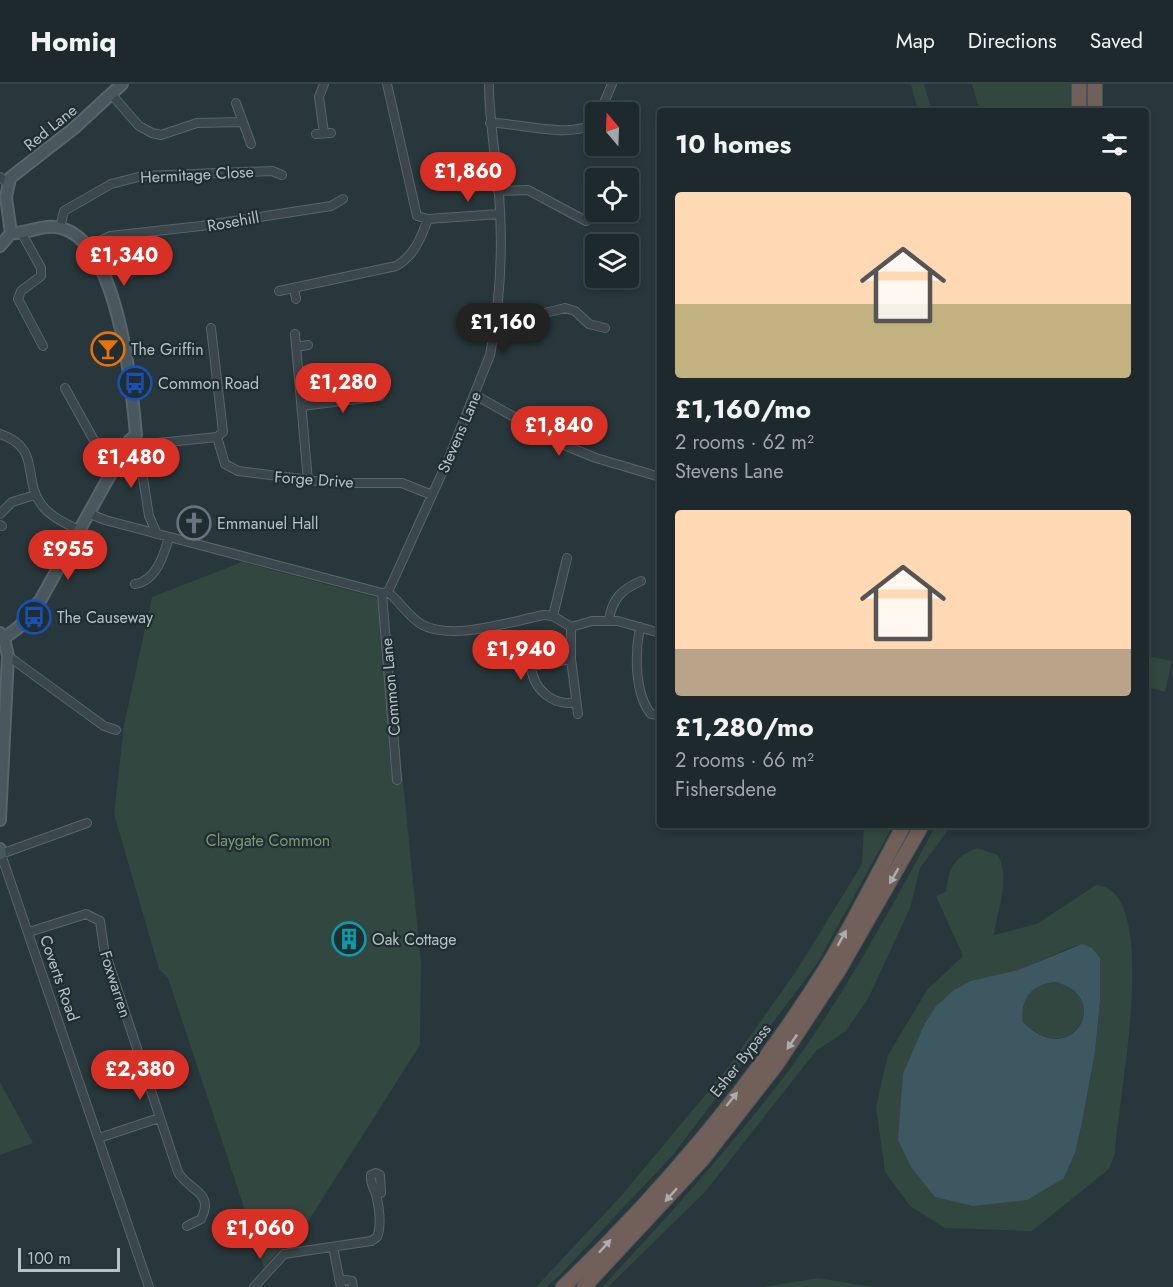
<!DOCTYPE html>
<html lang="en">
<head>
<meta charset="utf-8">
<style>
  body { margin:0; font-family:Jost,sans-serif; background:#253134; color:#f1f3f6; height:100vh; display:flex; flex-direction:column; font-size:22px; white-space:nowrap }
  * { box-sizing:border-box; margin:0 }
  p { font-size:20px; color:#a0a6a9 }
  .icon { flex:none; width:33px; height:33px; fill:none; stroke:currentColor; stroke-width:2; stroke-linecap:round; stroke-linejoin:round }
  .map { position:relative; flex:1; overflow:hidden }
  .drawer { position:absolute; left:657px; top:24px; width:492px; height:720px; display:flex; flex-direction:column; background:#1d292c; border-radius:6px; box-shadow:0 3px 9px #0003,0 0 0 2px #3b4548 }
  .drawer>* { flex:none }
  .needle { width:39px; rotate:341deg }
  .buttons { position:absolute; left:585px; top:18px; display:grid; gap:12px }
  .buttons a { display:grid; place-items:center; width:54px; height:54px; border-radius:6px; background:#1d292c; box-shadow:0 3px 9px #0003,0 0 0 2px #3b4548; font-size:30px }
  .scale { position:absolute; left:18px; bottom:15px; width:102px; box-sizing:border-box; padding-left:6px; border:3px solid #b7c2c7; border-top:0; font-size:16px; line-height:21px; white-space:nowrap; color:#b7c2c7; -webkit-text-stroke:4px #202d31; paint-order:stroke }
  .price { position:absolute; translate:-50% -51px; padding:0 14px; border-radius:21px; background:#d93025; color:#fff; font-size:20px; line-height:39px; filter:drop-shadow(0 2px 3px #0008) }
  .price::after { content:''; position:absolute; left:50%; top:36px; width:18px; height:14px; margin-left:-9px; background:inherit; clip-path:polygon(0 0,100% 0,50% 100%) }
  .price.active { background:#222; color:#fff }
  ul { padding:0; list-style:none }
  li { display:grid; align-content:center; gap:12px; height:318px; padding:0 18px }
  li span { display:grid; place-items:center; height:186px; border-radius:6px; color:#555 }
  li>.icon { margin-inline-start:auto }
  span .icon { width:108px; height:108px; fill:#fffc; stroke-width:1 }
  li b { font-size:26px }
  h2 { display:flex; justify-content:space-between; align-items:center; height:72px; padding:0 18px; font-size:26px }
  header { display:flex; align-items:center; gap:36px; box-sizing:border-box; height:84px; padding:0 30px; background:#1d292c; border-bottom:2px solid #3b4548 }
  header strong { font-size:28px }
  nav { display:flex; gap:33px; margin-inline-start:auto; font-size:21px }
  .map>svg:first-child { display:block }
</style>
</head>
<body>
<header>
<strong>Homiq</strong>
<nav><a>Map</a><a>Directions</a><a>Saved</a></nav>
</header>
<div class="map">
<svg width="1173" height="1203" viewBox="0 0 1173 1203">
  <rect width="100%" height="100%" fill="#27373b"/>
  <path fill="#32473f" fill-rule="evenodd" d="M 911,0 L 924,0 L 932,27 L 918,27 Z
    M 972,0 L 1072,0 L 1072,27 L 980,27 Z
    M 242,478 L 385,516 L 421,878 L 420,961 L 295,1158 L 277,1169 L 264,1184 L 168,894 L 159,885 L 114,730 L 124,641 L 152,513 Z
    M 1146,572 L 1172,577 L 1165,608 L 1146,603 Z
    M 864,741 L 893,741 L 817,880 L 673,1071 L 560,1191 L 546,1203 L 536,1203 L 621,1112 L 726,986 L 797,886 L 862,780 Z
    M 936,741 L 952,741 L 920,784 L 910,824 L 868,915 L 846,947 L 816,967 L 705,1108 L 608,1203 L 602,1203 C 666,1135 729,1065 786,990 C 844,912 890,826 936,741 Z
    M 977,764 L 998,771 C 1011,797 997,825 994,851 L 1037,840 L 1096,801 C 1164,804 1116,1025 1115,1069 L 1109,1085 L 1032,1147 L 945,1144 L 910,1122 L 885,1088 L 876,1023 L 888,971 L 927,906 L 963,872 L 936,812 L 946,808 C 949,783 953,774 977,764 ZM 1082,860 L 1100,918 L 1095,968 L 1082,1039 L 1075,1069 L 1064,1094 L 936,922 C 971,890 983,900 1021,885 C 1041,877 1061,866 1082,860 Z
    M 1055,898 C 1113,912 1073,987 1023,938 C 1020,915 1032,900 1055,898 Z
    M 0,998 L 33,1059 L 0,1071 Z
    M 818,1194 L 873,1203 L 764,1203 Z"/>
  <path fill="#3d5860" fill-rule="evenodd" d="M 1082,860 L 1092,864 L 1100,874 L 1100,918 L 1095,968 L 1082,1039 L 1075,1069 L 1064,1094 L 1027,1116 L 973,1122 L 935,1113 L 911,1083 L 898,1056 L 903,990 L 924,941 L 936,922 L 954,906 L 971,897 L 1018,886 ZM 1055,898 C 1114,912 1072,988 1023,938 C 1020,915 1032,900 1055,898 Z"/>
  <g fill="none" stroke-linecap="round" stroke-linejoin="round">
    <defs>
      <path id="street" d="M 324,0 L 319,13 L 324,49
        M 387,0 L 417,132 L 428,135 L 499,130
        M 112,11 L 139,42 L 152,49 L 161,51 L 197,39 L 243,38
        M 236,19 L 251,60
        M 600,28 L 612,0
        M 490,39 C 518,38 575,57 596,37
        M 316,50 L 331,49
        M 0,93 L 8,99
        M 498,107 L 528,106 L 586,137
        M 60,143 L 64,127 L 111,100 L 142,92 L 272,87 L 282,91
        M 21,148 L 41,184 L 41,192 L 21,207 L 18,215 L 43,262
        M 87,163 L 110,152 L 201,142 L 331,122 L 343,115
        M 294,204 L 296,215
        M 279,207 L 396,182 C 414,172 421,154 428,135
        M 496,227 L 541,230 L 565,224 L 575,227 L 589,240 L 605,244
        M 295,250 L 308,397
        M 296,263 L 308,261
        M 371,302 L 372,313
        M 65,304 L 96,360 L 102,367 L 118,377
        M 475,311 L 564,361 L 596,374 L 660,393
        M 302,322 L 380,312
        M 0,350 C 42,364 22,394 41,420 C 50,433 66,439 80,447
        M 217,353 L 225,380 L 238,387 L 334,399 L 402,399 L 432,411
        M 137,356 L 149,432 L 157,450
        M 138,361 L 217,353 L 223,348 L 211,244
        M 0,430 L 12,418 L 35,411
        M 90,430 L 105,436 L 382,509 L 388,508
        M 0,441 L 2,442
        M 135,500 C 156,497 164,471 169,453
        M 388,508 L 448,376 L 490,271 C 500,220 503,162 499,110 C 496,73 489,37 489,0
        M 388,508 C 400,518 408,532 421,540 C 451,558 512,537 544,531 L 553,532 L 571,543 L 592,537 L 618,537 L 660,549
        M 382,509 L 397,696
        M 553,532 L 567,474
        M 609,536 C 612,515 622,505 641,497
        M 571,543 L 571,575 L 578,630
        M 640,543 C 635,568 634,609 651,630 L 660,631
        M 8,572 L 104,642 L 116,646
        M 571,575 L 531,582 C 533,605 553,623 576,618
        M 1,770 L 149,1203
        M 1,770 L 87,739
        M 29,848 L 86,830 L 100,837 L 104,865 L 178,1088 C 188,1107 215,1107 201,1135 L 187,1142
        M 99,1054 L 159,1034
        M 333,1163 L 341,1203
        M 339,1195 L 352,1197 L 353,1203
        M 254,1203 L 284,1170 L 371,1157 L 377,1153 C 382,1141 379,1123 376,1110 C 373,1102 370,1099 371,1091 L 376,1089 L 380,1091 L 381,1109"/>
      <path id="secondary" d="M 0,162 L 11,149 L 6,113 L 10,94 L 73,45 L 122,0
        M 4,554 L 19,543 L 41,515 L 129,357 L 136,351 C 132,304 118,158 61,144 C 44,139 28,150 11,149
        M 0,736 L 8,572 L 4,554 L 0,549
        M 0,765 L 1,770"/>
      <path id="highway" d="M 1079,0 L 1079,27
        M 1095,27 L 1095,0
        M 563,1203 C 661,1110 756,997 828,881 C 855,836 879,787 904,741
        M 584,1203 L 702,1076 L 777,980 L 839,886 L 922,741"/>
    </defs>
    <use href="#street" stroke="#59656a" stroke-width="10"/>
    <use href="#secondary" stroke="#59656a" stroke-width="14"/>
    <use href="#highway" stroke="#465257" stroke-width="16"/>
    <use href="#street" stroke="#3b474c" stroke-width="8"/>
    <use href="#secondary" stroke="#49585e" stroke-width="10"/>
    <use href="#highway" stroke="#715f59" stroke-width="14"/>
  </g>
  <defs><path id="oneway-solid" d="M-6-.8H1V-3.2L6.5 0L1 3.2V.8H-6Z" transform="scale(1.5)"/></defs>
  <g fill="#a9aeb1">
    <use href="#oneway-solid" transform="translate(894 792) rotate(120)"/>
    <use href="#oneway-solid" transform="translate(842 854) rotate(-61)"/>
    <use href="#oneway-solid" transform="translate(792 958) rotate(124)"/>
    <use href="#oneway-solid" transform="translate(732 1015) rotate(-51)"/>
    <use href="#oneway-solid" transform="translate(671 1111) rotate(132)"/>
    <use href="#oneway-solid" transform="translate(605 1162) rotate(-48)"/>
  </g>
  <defs>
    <symbol id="bar-ring" viewBox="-11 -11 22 22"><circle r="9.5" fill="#202d31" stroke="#e8710a" stroke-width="1.5"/><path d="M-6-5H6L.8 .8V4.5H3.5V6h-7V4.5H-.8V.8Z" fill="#e8710a"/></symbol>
    <symbol id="bus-ring" viewBox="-11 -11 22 22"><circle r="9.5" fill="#202d31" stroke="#1a4fb4" stroke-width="1.5"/><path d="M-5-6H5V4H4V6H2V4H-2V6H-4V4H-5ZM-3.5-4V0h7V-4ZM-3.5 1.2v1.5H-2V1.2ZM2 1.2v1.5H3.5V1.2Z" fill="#1a4fb4"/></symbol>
    <symbol id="church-ring" viewBox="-11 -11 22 22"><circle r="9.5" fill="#202d31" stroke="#6b7280" stroke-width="1.5"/><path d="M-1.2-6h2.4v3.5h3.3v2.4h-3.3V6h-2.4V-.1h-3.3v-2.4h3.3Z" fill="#6b7280"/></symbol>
    <symbol id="building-ring" viewBox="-11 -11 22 22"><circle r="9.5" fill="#202d31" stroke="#0f9aa8" stroke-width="1.5"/><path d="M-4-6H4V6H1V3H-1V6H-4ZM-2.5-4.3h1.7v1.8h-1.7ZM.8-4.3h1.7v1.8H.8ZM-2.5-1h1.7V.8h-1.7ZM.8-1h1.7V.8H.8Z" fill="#0f9aa8"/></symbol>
  </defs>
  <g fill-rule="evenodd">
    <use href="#bar-ring" x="89" y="246" width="38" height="38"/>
    <use href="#bus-ring" x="116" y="280" width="38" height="38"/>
    <use href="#church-ring" x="175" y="420" width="38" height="38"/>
    <use href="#bus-ring" x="15" y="514" width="38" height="38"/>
    <use href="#building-ring" x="330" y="836" width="38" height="38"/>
  </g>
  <g text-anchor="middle" stroke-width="4.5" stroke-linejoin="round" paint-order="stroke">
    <g font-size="16" fill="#b7c2c7" stroke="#202d31">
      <text transform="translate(50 43) rotate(-39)" y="6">Red Lane</text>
      <text transform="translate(197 90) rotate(-3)" y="6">Hermitage Close</text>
      <text transform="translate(233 137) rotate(-10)" y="6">Rosehill</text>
      <text transform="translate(459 348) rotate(-67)" y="6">Stevens Lane</text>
      <text transform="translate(314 395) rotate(4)" y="6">Forge Drive</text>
      <text transform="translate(390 603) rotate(-95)" y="6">Common Lane</text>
      <text transform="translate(60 894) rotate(71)" y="6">Coverts Road</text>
      <text transform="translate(116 900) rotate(72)" y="6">Foxwarren</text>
      <text transform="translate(740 976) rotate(-52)" y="6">Esher Bypass</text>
    </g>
    <g font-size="16" fill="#b7c2c7" stroke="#202d31" text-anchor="start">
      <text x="131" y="271">The Griffin</text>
      <text x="158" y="305">Common Road</text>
      <text x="217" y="445">Emmanuel Hall</text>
      <text x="57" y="539">The Causeway</text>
      <text x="372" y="861">Oak Cottage</text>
    </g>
    <g font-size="16" fill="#7b9a78" stroke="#202d31">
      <text x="268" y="762">Claygate Common</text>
    </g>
  </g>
</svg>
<div class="buttons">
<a><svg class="needle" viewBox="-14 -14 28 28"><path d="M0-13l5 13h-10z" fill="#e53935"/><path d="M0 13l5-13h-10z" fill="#a0a6a9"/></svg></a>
<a><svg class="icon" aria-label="locate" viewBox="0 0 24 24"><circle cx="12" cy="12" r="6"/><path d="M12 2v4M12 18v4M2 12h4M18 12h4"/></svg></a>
<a><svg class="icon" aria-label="layers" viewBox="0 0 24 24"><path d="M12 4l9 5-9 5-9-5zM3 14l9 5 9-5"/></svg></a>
</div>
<div class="scale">100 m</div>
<b class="price" style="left:468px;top:119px">£1,860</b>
<b class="price" style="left:124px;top:203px">£1,340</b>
<b class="price active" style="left:503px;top:270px">£1,160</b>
<b class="price" style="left:343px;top:330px">£1,280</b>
<b class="price" style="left:559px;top:373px">£1,840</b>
<b class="price" style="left:131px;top:405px">£1,480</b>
<b class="price" style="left:68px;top:497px">£955</b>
<b class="price" style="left:521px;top:597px">£1,940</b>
<b class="price" style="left:140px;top:1017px">£2,380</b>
<b class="price" style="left:260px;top:1176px">£1,060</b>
<section class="drawer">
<h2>10 homes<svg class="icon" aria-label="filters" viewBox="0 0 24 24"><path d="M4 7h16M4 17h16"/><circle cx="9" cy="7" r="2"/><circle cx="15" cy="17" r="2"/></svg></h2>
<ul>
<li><span style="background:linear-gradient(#ffd9b3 60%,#c2b280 0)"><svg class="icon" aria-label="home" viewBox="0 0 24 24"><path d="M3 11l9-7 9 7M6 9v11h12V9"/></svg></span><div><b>£1,160/mo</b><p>2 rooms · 62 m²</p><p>Stevens Lane</p></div></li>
<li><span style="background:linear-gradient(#ffd9b3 75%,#b9a48a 0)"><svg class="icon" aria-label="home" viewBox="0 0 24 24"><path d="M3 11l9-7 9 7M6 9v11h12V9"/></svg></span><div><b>£1,280/mo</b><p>2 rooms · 66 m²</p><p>Fishersdene</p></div></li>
</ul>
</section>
</div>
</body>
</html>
